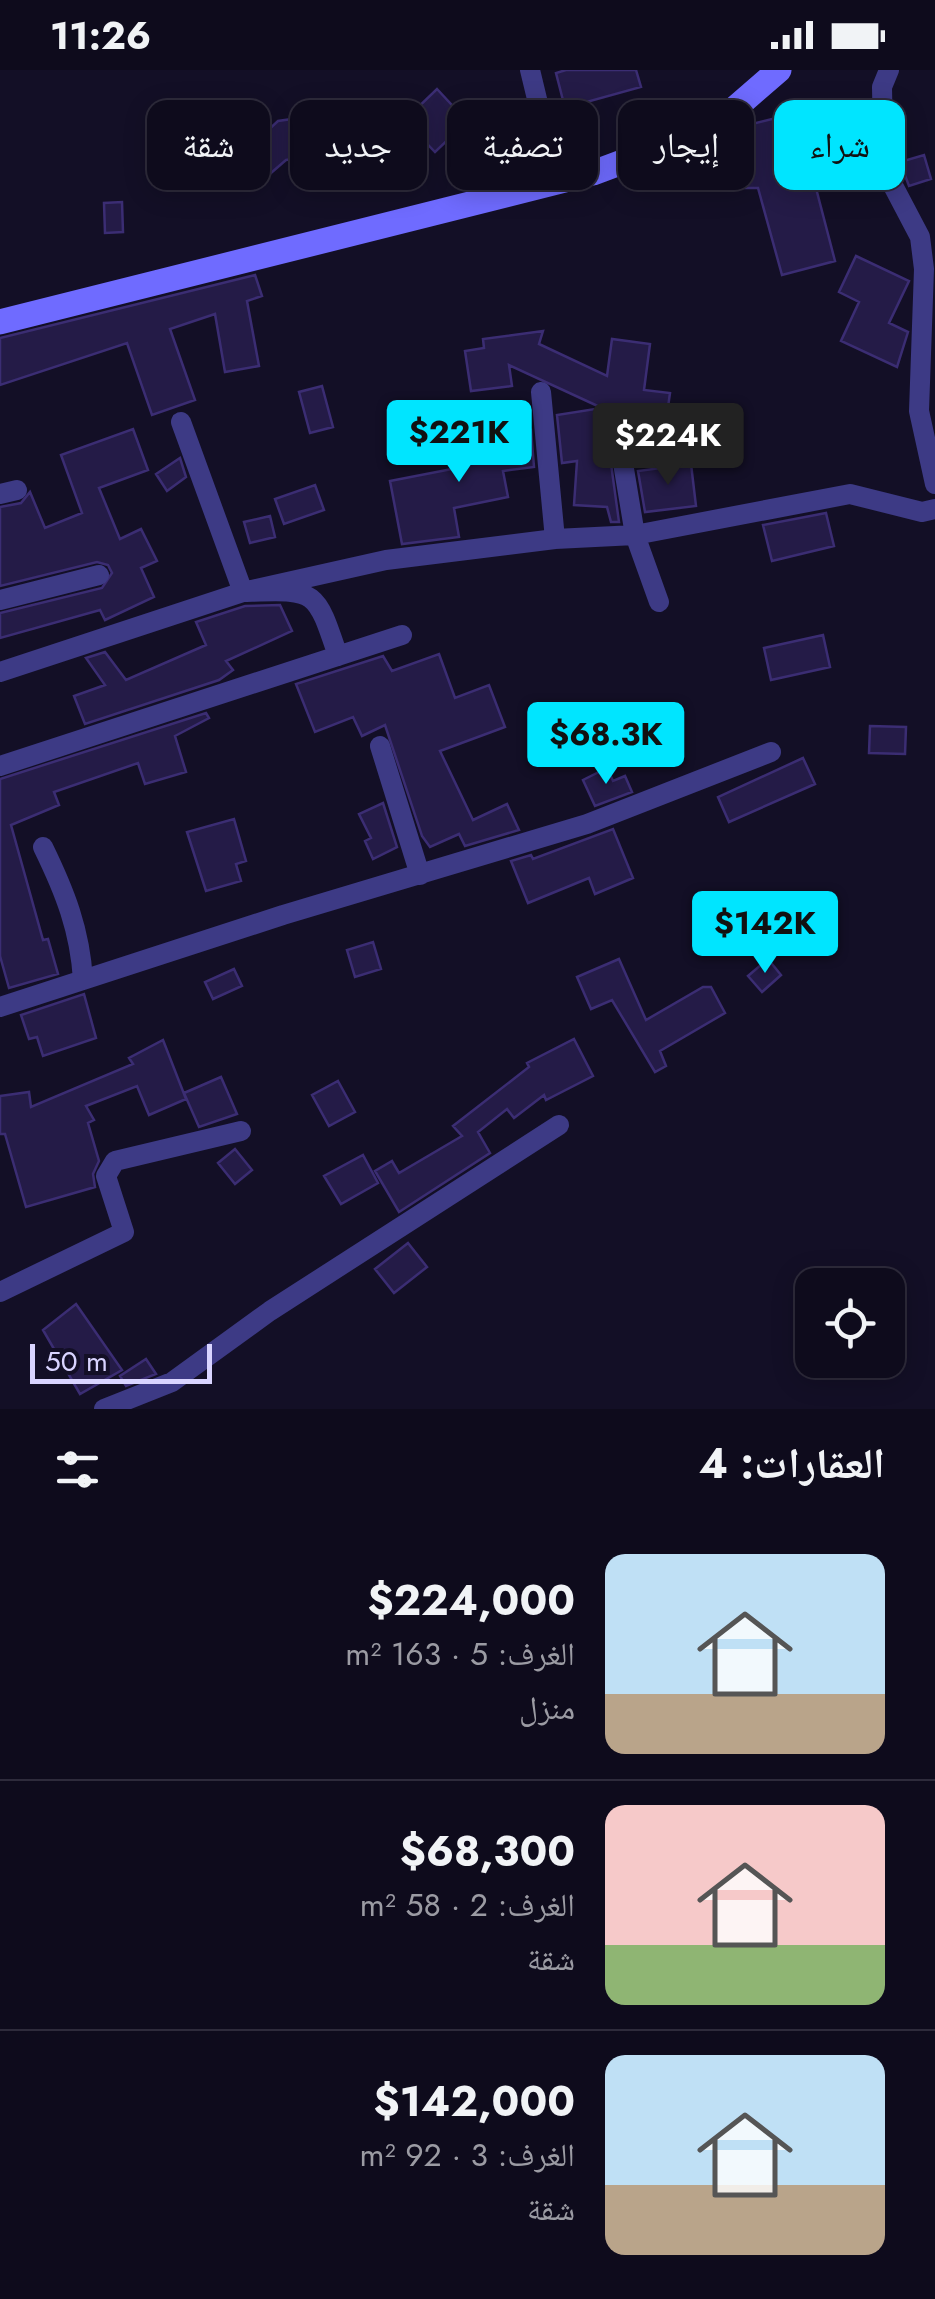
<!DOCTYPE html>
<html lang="ar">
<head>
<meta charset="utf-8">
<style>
  body { margin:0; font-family:Jost,"Noto Naskh Arabic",sans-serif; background:#1c1929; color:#f1f3f6; direction:rtl; height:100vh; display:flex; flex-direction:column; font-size:38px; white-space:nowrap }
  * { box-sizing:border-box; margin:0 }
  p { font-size:32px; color:#9b9ba3 }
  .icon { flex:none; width:55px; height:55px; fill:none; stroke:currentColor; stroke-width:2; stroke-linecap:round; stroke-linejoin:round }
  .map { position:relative; height:1339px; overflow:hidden; direction:ltr }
  .panel { display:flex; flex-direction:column; background:#0e0b1c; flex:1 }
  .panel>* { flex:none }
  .banner { position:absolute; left:30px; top:30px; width:875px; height:90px; direction:rtl; display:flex; gap:20px }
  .tools { position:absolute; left:795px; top:1198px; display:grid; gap:20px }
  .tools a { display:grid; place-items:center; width:110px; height:110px; border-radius:20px; background:#0e0b1c; box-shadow:0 5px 25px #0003,0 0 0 2px #2e2b3b; font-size:50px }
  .scale { position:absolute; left:30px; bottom:25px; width:182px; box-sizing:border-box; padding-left:10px; border:5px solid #d9d4ff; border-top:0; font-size:28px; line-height:35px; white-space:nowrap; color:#d9d4ff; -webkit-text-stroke:8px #130f26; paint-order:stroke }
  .price { position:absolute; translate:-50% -85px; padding:0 22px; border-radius:10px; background:#00e5ff; color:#111; font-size:32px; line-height:65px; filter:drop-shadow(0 2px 5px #0008) }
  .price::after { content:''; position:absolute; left:50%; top:60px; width:30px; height:22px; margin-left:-15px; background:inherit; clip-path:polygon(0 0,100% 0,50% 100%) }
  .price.selected { background:#222; color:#fff }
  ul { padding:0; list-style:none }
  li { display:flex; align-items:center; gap:30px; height:250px; padding:0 50px }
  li+li { border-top:2px solid #2e2b3b }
  li span { display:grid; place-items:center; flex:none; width:280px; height:200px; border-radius:20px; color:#555 }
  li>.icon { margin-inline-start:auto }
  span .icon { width:120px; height:120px; fill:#fffc; stroke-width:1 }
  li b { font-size:42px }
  h2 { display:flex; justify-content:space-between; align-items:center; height:120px; padding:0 50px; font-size:42px }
  .chip { padding:0 35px; border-radius:20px; background:#0e0b1c; box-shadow:0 5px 25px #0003,0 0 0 2px #2e2b3b; font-size:35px; line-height:90px }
  .chip.selected { background:#00e5ff; color:#111 }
  .status { display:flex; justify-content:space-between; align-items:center; height:70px; padding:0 50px; background:#0e0b1c; direction:ltr }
  .status svg { height:28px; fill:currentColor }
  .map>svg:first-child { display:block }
</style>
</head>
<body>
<div class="status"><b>11:26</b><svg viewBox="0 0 49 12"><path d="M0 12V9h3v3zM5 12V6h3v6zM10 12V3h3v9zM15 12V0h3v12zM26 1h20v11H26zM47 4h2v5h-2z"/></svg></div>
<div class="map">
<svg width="935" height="1339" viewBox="0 0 935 1339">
  <rect width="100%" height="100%" fill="#130f26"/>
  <path fill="#241b47" stroke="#3b2d73" stroke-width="2.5" d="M 566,0 L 636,0 L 641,17 L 565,38 L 556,3 Z
    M 437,19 L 462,46 L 449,58 L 454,64 L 435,82 L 412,58 L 419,52 L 411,44 Z
    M 341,42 L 346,82 L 286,90 L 271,103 L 249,78 L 278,51 Z
    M 776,48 L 779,61 L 826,61 L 826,50 L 855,50 L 854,99 L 811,99 L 835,191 L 782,205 L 758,118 L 663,118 L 664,94 L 700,80 L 736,58 Z
    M 924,85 L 931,109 L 909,116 L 900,92 Z
    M 122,132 L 123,162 L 105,163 L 104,133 Z
    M 856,186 L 909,211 L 889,253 L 908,262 L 897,297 L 841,271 L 859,232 L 839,222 Z
    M 255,205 L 262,226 L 247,231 L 259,296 L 225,302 L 215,244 L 170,259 L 195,330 L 152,345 L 127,273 L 0,315 L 0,268 Z
    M 543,261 L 539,274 L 607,306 L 612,269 L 650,274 L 644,320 L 670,323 L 665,358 L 605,350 L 619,452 L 611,452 L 607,437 L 574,435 L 577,391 L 562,393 L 557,345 L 602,338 L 509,295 L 512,316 L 471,321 L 465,281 L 484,278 L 483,269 Z
    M 322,316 L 333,357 L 310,363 L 299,322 Z
    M 133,359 L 148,400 L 99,418 L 120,469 L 141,459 L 157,491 L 141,498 L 154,527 L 105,550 L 100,540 L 0,568 L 0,543 L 102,518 L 112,503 L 108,495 L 97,492 L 0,516 L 0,437 L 21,433 L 30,422 L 45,458 L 82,443 L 61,385 Z
    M 495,359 L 496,365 L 531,360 L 534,397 L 503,401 L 508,427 L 454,438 L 459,467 L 402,474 L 390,411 L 457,398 L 453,379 L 467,376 L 465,365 Z
    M 180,388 L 186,407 L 167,421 L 156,404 Z
    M 691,394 L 696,436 L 645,442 L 638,401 Z
    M 315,415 L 324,440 L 284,454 L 275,429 Z
    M 826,443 L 834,476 L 772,491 L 763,455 Z
    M 270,446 L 275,467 L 250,473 L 244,452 Z
    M 280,535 L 292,561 L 226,591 L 233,600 L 219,610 L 85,654 L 74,626 L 105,615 L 86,588 L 105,582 L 126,610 L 206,575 L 196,552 L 245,536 Z
    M 823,565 L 830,597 L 771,610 L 764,578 Z
    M 439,584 L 455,628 L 489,615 L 505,657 L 440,681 L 473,750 L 507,734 L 519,760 L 465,776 L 459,764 L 430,777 L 422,766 L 385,655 L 362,666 L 353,647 L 315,662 L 296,614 L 383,586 L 392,601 Z
    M 206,643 L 209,648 L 175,666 L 186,702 L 145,714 L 138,693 L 54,722 L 59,735 L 11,755 L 43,870 L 48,869 L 58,904 L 9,918 L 0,886 L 0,709 Z
    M 870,656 L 906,657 L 905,684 L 869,683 Z
    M 803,688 L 815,714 L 729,752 L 718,727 Z
    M 607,698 L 613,711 L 625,706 L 632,722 L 595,736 L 583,710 Z
    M 383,733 L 397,777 L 373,789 L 365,771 L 371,768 L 359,744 Z
    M 234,749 L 246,791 L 236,794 L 241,811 L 206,821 L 187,762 Z
    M 613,759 L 633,808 L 595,824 L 589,808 L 528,833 L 511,791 L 531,785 L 533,789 Z
    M 373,872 L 381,899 L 355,907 L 347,880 Z
    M 619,889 L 646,950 L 703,917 L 711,917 L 725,943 L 660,981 L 666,996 L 655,1002 L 612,930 L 591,939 L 577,907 Z
    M 768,889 L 781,905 L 762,922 L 748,906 Z
    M 234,899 L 242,916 L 213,929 L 205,912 Z
    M 84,924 L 96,968 L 43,986 L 37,967 L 29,969 L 21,945 Z
    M 574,969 L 593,1006 L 546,1030 L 544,1025 L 514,1048 L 507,1039 L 478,1062 L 490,1083 L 399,1142 L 375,1101 L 392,1091 L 399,1103 L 462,1066 L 453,1056 L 529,997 L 527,993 Z
    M 163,970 L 186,1029 L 149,1045 L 137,1016 L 86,1036 L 94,1050 L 88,1053 L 99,1091 L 93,1104 L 95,1117 L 26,1137 L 5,1064 L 0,1064 L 0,1026 L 29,1022 L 31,1037 L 133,994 L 129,988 Z
    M 221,1007 L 237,1044 L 199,1057 L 184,1023 Z
    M 338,1011 L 355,1042 L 329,1056 L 312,1025 Z
    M 235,1079 L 252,1100 L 235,1114 L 218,1093 Z
    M 363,1085 L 378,1113 L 341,1134 L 324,1106 Z
    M 408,1173 L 427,1197 L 394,1223 L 375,1199 Z
    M 76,1234 L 122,1300 L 80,1324 L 43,1260 Z
    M 146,1289 L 156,1304 L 126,1316 L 120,1306 Z"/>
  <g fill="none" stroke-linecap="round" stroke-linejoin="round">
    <path stroke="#3d3a85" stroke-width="20" d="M 530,0 L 557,112
      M 889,0 L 882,17 L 883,71 L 889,108 L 920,167 L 924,199 L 919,341 L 935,414
      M 541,322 L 555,469
      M 181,352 L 243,522 C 316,520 315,517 338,586
      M 619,369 L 635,465 L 659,532
      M 0,424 L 17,420
      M 0,530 L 99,505
      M 0,602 L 243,522 L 386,490 L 555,469 L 635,465 L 850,424 L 922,442 L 935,439
      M 380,676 L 420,805
      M 0,696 L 402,565
      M 43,777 C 65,822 80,860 83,910
      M 0,937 L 283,845 L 587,754 L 771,682
      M 0,1222 L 124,1162 L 106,1106 L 115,1091 L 241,1061
      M 104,1339 L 172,1312 L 270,1241 L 559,1055"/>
    <path stroke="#6f6bff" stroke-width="25" d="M 0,252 L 593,103 L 692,66 L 733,40 L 779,0"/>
  </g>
</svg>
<div class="tools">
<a><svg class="icon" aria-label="locate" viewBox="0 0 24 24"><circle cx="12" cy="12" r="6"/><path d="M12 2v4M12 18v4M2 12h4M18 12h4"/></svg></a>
</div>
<div class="scale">50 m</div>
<b class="price" style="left:459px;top:415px">$221K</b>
<b class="price selected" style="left:668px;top:418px">$224K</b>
<b class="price" style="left:606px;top:717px">$68.3K</b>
<b class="price" style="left:765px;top:906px">$142K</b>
<div class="banner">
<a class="chip selected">شراء</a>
<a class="chip">إيجار</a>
<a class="chip">تصفية</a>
<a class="chip">جديد</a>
<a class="chip">شقة</a>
</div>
</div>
<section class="panel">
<h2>العقارات: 4<svg class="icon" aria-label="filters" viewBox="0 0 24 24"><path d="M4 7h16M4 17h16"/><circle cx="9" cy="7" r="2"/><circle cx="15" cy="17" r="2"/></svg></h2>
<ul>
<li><span style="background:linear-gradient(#bfe0f5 70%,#b9a48a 0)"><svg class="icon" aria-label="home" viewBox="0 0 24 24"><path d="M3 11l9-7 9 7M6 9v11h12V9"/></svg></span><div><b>$224,000</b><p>الغرف: 5 · 163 m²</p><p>منزل</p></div></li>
<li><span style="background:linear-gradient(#f6c9c9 70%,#8fb573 0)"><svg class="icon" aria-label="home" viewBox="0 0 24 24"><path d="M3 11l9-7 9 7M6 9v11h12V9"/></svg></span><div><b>$68,300</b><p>الغرف: 2 · 58 m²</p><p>شقة</p></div></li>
<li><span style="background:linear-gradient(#bfe0f5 65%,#b9a48a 0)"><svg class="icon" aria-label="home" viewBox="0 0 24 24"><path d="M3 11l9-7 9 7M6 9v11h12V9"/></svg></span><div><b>$142,000</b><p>الغرف: 3 · 92 m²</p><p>شقة</p></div></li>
</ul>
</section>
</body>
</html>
